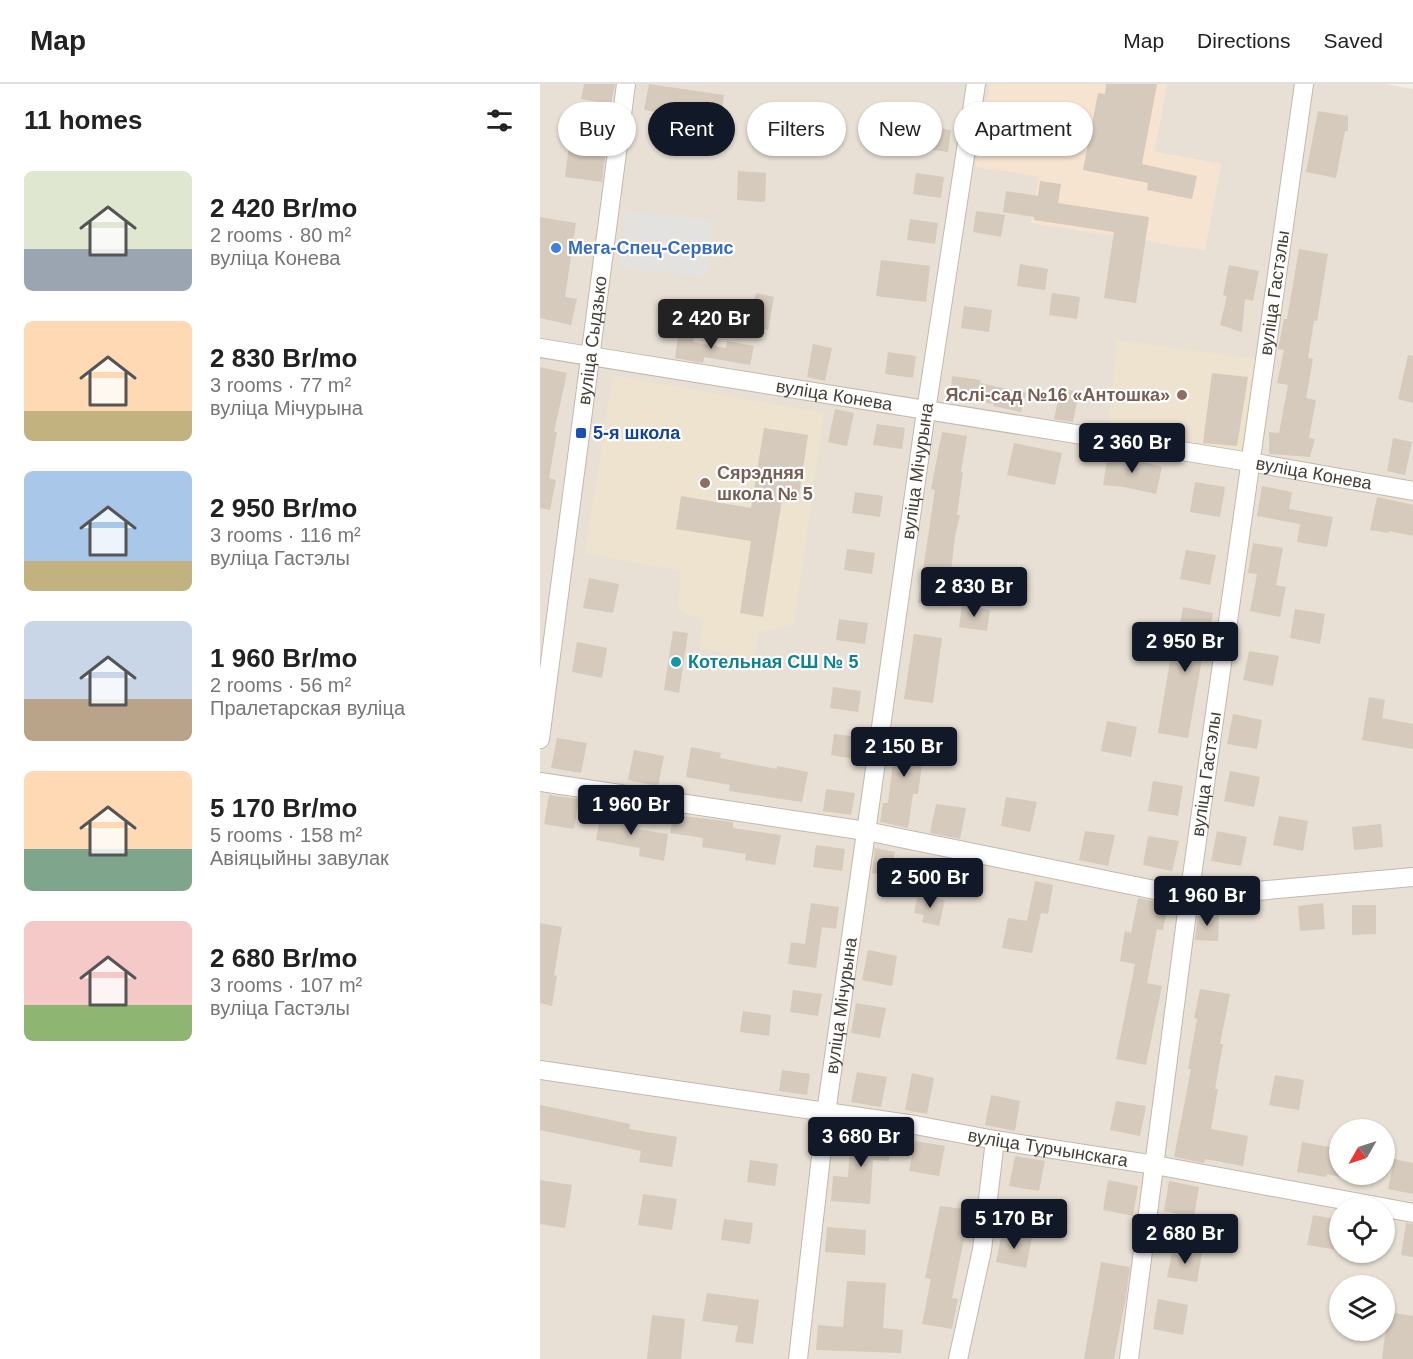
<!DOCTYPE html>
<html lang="en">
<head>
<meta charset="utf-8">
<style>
  body { margin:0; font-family:Helvetica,sans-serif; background:#f6f6f6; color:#222; height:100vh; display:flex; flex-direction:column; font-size:22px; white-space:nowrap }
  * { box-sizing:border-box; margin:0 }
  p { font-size:20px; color:#767676 }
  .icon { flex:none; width:33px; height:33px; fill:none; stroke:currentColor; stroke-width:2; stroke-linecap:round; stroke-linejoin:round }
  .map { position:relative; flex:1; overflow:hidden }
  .drawer { display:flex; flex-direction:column; background:#fff; width:540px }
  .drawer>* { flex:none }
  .hud { position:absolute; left:18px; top:18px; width:570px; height:54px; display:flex; gap:12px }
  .needle { width:39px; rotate:231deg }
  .buttons { position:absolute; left:789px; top:1035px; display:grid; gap:12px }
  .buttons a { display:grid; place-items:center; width:66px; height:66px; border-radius:50%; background:#fff; box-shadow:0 2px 4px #0004; font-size:30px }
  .price { position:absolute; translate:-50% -51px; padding:0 14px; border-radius:6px; background:#111827; color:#fff; font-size:20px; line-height:39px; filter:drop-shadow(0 2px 3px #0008) }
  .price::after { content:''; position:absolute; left:50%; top:36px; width:18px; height:14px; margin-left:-9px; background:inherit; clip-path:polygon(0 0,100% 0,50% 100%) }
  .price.active { background:#222; color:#fff }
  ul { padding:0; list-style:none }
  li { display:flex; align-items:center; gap:18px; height:150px; padding:0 24px }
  li span { display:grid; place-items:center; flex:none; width:168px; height:120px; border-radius:9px; color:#555 }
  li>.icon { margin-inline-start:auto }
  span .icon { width:72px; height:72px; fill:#fffc; stroke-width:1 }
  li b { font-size:26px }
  h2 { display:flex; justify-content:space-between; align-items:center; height:72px; padding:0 24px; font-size:26px }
  .pill { padding:0 21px; border-radius:27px; background:#fff; box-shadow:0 2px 4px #0004; font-size:21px; line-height:54px }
  .pill.active { background:#111827; color:#fff }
  header { display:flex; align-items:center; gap:36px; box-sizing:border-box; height:84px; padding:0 30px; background:#fff; border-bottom:2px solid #e0e0e0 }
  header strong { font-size:28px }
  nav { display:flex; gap:33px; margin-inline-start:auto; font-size:21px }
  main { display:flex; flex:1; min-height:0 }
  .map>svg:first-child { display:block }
</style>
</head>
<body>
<header>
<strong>Map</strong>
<nav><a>Map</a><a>Directions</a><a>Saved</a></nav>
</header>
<main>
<section class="drawer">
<h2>11 homes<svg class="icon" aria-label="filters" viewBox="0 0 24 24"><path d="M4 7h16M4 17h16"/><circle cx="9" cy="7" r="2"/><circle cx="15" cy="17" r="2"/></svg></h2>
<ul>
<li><span style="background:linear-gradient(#dfe7d0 65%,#9aa5b1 0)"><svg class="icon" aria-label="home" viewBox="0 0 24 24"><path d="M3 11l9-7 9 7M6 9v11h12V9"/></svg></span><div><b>2 420 Br/mo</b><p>2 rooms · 80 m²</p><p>вуліца Конева</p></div></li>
<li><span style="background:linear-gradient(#ffd9b3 75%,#c2b280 0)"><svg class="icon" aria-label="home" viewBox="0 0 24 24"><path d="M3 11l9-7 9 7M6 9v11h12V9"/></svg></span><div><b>2 830 Br/mo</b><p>3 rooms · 77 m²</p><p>вуліца Мічурына</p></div></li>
<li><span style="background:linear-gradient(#a9c7e8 75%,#c2b280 0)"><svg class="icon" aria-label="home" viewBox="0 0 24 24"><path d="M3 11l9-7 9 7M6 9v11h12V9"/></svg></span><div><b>2 950 Br/mo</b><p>3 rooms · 116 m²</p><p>вуліца Гастэлы</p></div></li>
<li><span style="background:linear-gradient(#c9d6e8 65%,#b9a48a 0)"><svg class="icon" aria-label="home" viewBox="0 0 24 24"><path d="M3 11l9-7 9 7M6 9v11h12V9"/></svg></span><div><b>1 960 Br/mo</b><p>2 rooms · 56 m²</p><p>Пралетарская вуліца</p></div></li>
<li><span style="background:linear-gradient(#ffd9b3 65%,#7fa58c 0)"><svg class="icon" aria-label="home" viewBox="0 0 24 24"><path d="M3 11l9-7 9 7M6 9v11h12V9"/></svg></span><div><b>5 170 Br/mo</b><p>5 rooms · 158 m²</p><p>Авіяцыйны завулак</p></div></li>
<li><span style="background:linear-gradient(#f6c9c9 70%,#8fb573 0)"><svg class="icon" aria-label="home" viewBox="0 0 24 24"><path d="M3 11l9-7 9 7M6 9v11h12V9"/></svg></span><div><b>2 680 Br/mo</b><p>3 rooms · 107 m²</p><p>вуліца Гастэлы</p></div></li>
</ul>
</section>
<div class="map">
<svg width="873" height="1275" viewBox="0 0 873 1275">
  <rect width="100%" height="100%" fill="#f3efe6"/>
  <path fill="#e8e0d4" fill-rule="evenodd" d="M 0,0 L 450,0 L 436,82 L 499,92 L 664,166 L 681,80 L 614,68 L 627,0 L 846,0 L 873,5 L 873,1275 L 0,1275 ZM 800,1046 L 844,1046 L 844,1090 L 800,1090 ZM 800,1124 L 844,1124 L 844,1168 L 800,1168 ZM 800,1202 L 844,1202 L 844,1246 L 800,1246 Z"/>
  <path fill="#f6e4d0" d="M 450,0 L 627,0 L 614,68 L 681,80 L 665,166 L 490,139 L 499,92 L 436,83 Z"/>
  <path fill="#ede3cf" d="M 577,256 L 716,275 L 704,368 L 568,348 Z
    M 73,291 L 284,329 L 254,541 L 219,548 L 214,576 L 160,564 L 163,537 L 138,526 L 141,487 L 45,469 Z"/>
  <path fill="#e4e2de" d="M 86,127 L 173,137 L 167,193 L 80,184 Z"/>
  <path fill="#d5cabb" d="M 44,0 L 75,0 L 71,20 L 41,15 Z
    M 109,0 L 184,11 L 180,38 L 104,26 Z
    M 566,0 L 617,0 L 602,80 L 657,92 L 652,115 L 607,106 L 608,99 L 543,86 L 558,9 L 565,10 Z
    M 778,27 L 808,32 L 808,47 L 805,47 L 796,94 L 766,88 Z
    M 454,35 L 502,41 L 499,65 L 451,59 Z
    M 382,42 L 411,46 L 408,68 L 379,64 Z
    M 30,54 L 46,57 L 44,70 L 65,73 L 62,98 L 25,93 Z
    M 198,87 L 226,89 L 225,118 L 197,116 Z
    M 376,89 L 404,93 L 401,114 L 373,110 Z
    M 500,97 L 521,100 L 518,119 L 609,133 L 596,219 L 564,214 L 574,148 L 494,136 L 494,133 L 463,128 L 466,107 L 498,112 Z
    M 436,127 L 465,131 L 461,153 L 433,148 Z
    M 0,133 L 36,139 L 25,213 L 37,215 L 31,241 L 0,234 Z
    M 370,135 L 398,139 L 395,160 L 367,156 Z
    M 759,165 L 788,170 L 777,237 L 774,237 L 768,274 L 773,275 L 766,314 L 776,316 L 769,354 L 775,355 L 770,373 L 729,370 L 729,348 L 739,349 L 748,301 L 737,299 L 744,266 L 738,265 L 744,235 L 747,235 Z
    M 341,176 L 390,182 L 386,218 L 336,212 Z
    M 480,180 L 508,185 L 505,206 L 477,202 Z
    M 689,181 L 719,187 L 713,217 L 705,215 L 702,248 L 680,241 L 687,212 L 683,211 Z
    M 216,209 L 234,213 L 228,246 L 209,242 Z
    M 512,209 L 540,213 L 537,235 L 509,231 Z
    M 424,222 L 452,226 L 449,248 L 421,244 Z
    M 139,245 L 155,247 L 153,258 L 186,264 L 187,257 L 214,262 L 210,281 L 164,273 L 163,279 L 135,274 Z
    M 273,260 L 292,264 L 285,297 L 267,293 Z
    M 348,268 L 376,272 L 373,294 L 345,290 Z
    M 868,271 L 873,272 L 873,319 L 858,315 Z
    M 0,283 L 27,289 L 14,348 L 17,348 L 9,394 L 16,396 L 10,426 L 0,424 Z
    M 672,289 L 708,293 L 697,362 L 663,359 Z
    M 412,292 L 441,296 L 440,299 L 486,309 L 481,328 L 453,322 L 454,320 L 410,313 Z
    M 521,304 L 539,308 L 533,338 L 514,335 Z
    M 295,325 L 314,329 L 307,362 L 288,358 Z
    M 337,340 L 365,344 L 362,365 L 333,361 Z
    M 224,344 L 268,351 L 258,418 L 242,416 L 223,533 L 200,529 L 211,457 L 136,445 L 141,412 L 211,424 Z
    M 402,348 L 427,352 L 421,388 L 423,388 L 417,431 L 420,431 L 415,452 L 407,523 L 378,519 L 395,406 L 391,405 Z
    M 853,354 L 872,358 L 865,391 L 847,387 Z
    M 474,359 L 522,369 L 515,401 L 467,391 Z
    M 568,371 L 582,372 L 622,383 L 616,410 L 584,403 L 563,401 Z
    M 655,398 L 685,403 L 680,433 L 650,428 Z
    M 722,402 L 752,408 L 749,425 L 793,433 L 787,463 L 757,458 L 760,440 L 717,432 Z
    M 315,408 L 343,412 L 340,433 L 312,429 Z
    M 837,413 L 873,421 L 873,452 L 849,447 L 849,449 L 830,446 Z
    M 713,459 L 743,464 L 736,501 L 746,503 L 740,533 L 710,527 L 717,490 L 708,489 Z
    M 307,465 L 335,469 L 332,490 L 304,486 Z
    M 646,466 L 676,471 L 670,501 L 640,495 Z
    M 49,494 L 79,500 L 73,529 L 43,524 Z
    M 422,521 L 450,526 L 447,547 L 419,543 Z
    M 643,523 L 673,529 L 668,559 L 665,558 L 648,654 L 618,649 L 631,571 L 634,571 Z
    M 755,525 L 785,530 L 780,560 L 750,554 Z
    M 299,535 L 328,539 L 325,560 L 296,556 Z
    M 133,547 L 148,549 L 139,609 L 124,606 Z
    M 374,550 L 402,554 L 393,619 L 364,615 Z
    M 37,558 L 67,564 L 62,594 L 32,588 Z
    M 709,567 L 739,572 L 733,602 L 703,596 Z
    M 293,603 L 321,607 L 318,628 L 290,624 Z
    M 829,613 L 845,616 L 842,634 L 873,640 L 873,665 L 822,656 Z
    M 693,630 L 722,636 L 717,665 L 687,660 Z
    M 567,637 L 597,643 L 591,673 L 561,667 Z
    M 357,647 L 386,651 L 378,710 L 373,710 L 368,744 L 340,738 L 343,719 L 348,719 Z
    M 294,650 L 318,653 L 315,675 L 291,671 Z
    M 17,654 L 47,659 L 41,689 L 11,684 Z
    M 151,663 L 181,669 L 180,674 L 237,685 L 237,682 L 268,688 L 262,718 L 189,707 L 190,701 L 146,693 Z
    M 94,666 L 124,672 L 118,702 L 88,696 Z
    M 690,687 L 720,693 L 714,723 L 684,717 Z
    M 613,697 L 643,702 L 638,732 L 608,727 Z
    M 286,705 L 315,709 L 311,731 L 283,727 Z
    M 9,711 L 39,715 L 34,745 L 4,740 Z
    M 466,713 L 497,718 L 490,748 L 461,742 Z
    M 396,720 L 426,724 L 420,755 L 390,749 Z
    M 61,727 L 92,731 L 89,744 L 128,750 L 124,777 L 99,772 L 100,764 L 56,756 Z
    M 134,731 L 193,738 L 193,744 L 241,751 L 235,781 L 205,776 L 206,770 L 162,763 L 163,754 L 130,749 Z
    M 739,732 L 768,737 L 763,767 L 733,761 Z
    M 841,740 L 843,763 L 814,766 L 812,743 Z
    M 545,747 L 575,751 L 568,782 L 539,776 Z
    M 677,747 L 707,753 L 701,782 L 671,777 Z
    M 608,752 L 639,757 L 632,787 L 603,781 Z
    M 276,761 L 305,765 L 302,787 L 273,783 Z
    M 335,764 L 355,768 L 350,793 L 332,789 Z
    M 426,787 L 443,791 L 438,814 L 421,810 Z
    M 495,797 L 513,801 L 508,830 L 501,829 L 492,869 L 462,864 L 468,834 L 487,837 Z
    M 378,809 L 405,816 L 399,842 L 382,838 L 384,831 L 374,829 Z
    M 598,814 L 628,820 L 623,846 L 617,845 L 607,899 L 622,902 L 606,981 L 576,975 L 595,880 L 580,877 L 585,847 L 591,849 Z
    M 271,819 L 299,823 L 296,845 L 282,843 L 276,884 L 248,880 L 251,858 L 265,860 Z
    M 783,819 L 785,845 L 760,847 L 758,822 Z
    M 812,821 L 836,821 L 836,850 L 812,851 Z
    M 658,829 L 679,831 L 678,857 L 655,856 Z
    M 0,839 L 22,843 L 14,891 L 17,892 L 12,922 L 0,919 Z
    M 328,866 L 357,872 L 352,902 L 322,896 Z
    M 660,905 L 690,910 L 680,960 L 683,960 L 675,1005 L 678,1005 L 671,1045 L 708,1052 L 703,1082 L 665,1075 L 664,1079 L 634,1073 L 651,985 L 648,985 L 657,935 L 654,934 Z
    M 253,906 L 282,910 L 278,932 L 250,928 Z
    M 316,919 L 346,924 L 340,954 L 311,949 Z
    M 203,927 L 231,931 L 229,952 L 200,948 Z
    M 242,986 L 270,990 L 267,1011 L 239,1007 Z
    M 317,988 L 347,993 L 341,1023 L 311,1018 Z
    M 372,989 L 394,994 L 387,1030 L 365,1026 Z
    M 735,991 L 764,996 L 759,1026 L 729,1021 Z
    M 451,1011 L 480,1017 L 475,1047 L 445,1041 Z
    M 576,1017 L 606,1022 L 600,1052 L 570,1046 Z
    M 0,1021 L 90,1040 L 89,1045 L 137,1053 L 132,1083 L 99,1078 L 101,1067 L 0,1046 Z
    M 311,1049 L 351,1052 L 349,1077 L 333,1076 L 330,1120 L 291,1117 L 293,1092 L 308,1093 Z
    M 375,1057 L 405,1062 L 399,1092 L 369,1087 Z
    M 762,1058 L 800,1065 L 800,1093 L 787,1090 L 786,1093 L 757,1088 Z
    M 475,1072 L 505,1077 L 499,1107 L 469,1102 Z
    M 854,1075 L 873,1079 L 873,1110 L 848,1105 Z
    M 210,1076 L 238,1080 L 235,1102 L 207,1098 Z
    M 0,1096 L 32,1101 L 25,1144 L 0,1140 Z
    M 568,1096 L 598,1102 L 593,1132 L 563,1126 Z
    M 629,1097 L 659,1103 L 654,1133 L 624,1127 Z
    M 103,1110 L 137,1115 L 132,1146 L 98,1141 Z
    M 400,1122 L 430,1126 L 412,1214 L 418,1215 L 412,1245 L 382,1240 L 391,1195 L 385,1194 Z
    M 773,1131 L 800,1136 L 798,1166 L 767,1161 Z
    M 184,1135 L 213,1139 L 210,1160 L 181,1156 Z
    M 866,1139 L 873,1140 L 873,1173 L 861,1171 Z
    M 287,1143 L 326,1146 L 325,1171 L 285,1168 Z
    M 462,1149 L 492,1153 L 486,1184 L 456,1178 Z
    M 633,1163 L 662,1169 L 657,1198 L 627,1193 Z
    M 561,1178 L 590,1183 L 586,1213 L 574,1275 L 544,1275 Z
    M 307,1197 L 346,1199 L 343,1244 L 363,1246 L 361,1269 L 276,1266 L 278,1241 L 303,1243 Z
    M 167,1209 L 219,1216 L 213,1260 L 195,1258 L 198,1242 L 162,1237 Z
    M 618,1215 L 648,1221 L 643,1251 L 613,1245 Z
    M 848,1228 L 873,1232 L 873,1275 L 842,1275 Z
    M 112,1231 L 145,1235 L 141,1275 L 107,1275 Z"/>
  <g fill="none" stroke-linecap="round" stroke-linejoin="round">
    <defs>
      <g id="minor">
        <path id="s1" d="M 0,264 L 710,378 L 873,407"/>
        <path id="s2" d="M 0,655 L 86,0"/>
        <path d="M 0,698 L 326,747 L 649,813 L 873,793"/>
        <path id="s3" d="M 0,986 L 375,1041 L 455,1056 L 615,1081 L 873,1129"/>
        <path id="s4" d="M 258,1275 L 286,1029 L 386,327 L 436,0"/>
        <path d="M 418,1275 L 442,1166 L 455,1056"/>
        <path id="s5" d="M 589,1275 L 649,813 L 764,0"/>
      </g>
    </defs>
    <use href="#minor" stroke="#c2b9ab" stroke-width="20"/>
    <use href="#minor" stroke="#fff" stroke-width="18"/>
  </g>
  <circle fill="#3f7fe0" stroke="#fff" stroke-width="2" cx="16" cy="164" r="6"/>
  <g fill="#8d6e63" stroke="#fff" stroke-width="2">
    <circle cx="642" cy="311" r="6"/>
    <circle cx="165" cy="399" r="6"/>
  </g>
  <rect fill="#1a4fb4" stroke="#fff" stroke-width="2" x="35" y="343" width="12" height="12" rx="3"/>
  <circle fill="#0f9aa8" stroke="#fff" stroke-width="2" cx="136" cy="578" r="6"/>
  <g text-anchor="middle" stroke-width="4.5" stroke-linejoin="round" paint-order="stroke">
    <g font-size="18" font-weight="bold" fill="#366cbe" stroke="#fff" text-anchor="start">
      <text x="28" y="170">Мега-Спец-Сервис</text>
    </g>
    <g font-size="18" fill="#463f35" stroke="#fff">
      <text dy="6" stroke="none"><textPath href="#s5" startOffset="1076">вуліца Гастэлы</textPath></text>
      <text dy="6" stroke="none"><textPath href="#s2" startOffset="402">вуліца Сыдзько</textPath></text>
      <text dy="6" stroke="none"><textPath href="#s1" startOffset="298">вуліца Конева</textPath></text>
      <text dy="6" stroke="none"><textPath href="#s4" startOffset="896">вуліца Мічурына</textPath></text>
      <text dy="6" stroke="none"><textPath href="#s1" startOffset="784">вуліца Конева</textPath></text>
      <text dy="6" stroke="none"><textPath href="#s5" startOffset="590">вуліца Гастэлы</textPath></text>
      <text dy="6" stroke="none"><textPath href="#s4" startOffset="356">вуліца Мічурына</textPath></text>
      <text dy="6" stroke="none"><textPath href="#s3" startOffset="514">вуліца Турчынскага</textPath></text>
    </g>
    <g font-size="18" font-weight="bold" fill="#785e54" stroke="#fff" text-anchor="end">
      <text x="630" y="317">Яслі-сад №16 «Антошка»</text>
      <text x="177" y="395" text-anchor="start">Сярэдняя<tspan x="177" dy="21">школа № 5</tspan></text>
    </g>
    <g font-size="18" font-weight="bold" fill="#164399" stroke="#fff" text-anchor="start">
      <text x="53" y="355">5-я школа</text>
    </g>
    <g font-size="18" font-weight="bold" fill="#0d838f" stroke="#fff" text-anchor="start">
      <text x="148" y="584">Котельная СШ № 5</text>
    </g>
  </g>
</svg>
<div class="buttons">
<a><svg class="needle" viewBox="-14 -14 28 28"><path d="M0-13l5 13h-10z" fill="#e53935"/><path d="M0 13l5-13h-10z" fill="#767676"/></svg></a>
<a><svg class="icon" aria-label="locate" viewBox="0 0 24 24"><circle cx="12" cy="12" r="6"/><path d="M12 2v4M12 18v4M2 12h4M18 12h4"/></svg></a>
<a><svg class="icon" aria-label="layers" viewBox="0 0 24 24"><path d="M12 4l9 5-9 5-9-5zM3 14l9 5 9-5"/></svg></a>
</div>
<b class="price active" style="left:171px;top:266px">2 420 Br</b>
<b class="price" style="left:592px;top:390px">2 360 Br</b>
<b class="price" style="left:434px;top:534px">2 830 Br</b>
<b class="price" style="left:645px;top:589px">2 950 Br</b>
<b class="price" style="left:364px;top:694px">2 150 Br</b>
<b class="price" style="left:91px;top:752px">1 960 Br</b>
<b class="price" style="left:390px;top:825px">2 500 Br</b>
<b class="price" style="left:667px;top:843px">1 960 Br</b>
<b class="price" style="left:321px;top:1084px">3 680 Br</b>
<b class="price" style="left:474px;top:1166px">5 170 Br</b>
<b class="price" style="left:645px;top:1181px">2 680 Br</b>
<div class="hud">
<a class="pill">Buy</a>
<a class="pill active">Rent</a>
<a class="pill">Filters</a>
<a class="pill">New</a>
<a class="pill">Apartment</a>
</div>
</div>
</main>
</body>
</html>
